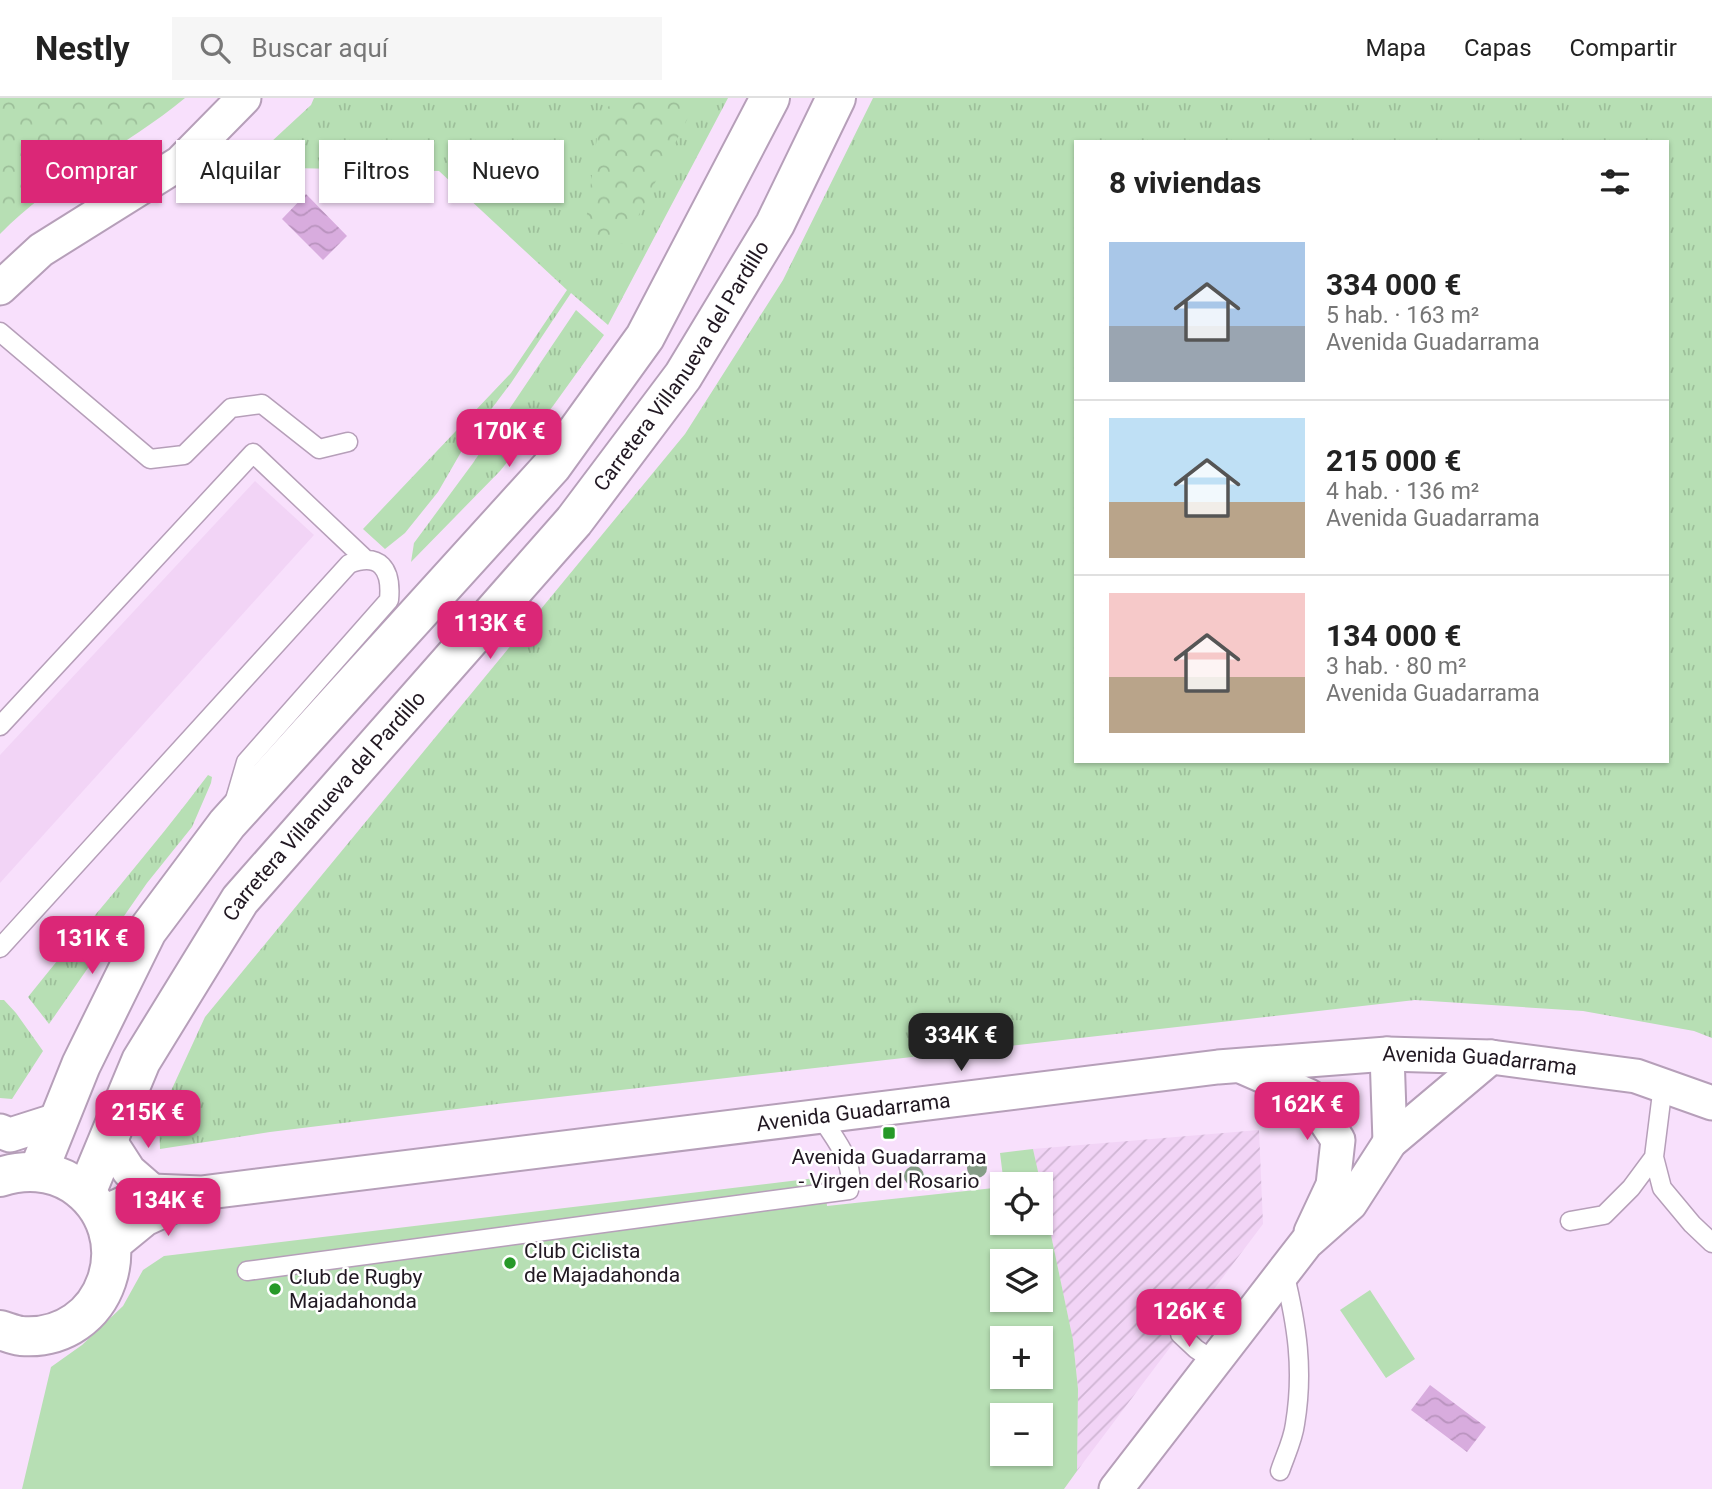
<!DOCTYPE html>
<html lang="es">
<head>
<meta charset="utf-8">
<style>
  body { margin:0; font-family:Roboto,sans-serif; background:#f6f6f6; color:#222; height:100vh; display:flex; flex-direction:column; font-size:26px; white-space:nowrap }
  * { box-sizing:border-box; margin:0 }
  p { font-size:23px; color:#767676 }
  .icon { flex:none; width:38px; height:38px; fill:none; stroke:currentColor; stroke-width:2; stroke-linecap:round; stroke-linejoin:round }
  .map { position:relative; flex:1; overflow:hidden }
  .details { position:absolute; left:1074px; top:42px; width:595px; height:623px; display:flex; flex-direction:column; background:#fff; border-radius:0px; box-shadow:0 2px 5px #0004 }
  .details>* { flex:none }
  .banner { position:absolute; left:21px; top:42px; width:665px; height:63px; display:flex; gap:14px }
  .controls { position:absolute; left:990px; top:1074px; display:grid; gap:14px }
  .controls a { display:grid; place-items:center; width:63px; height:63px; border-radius:0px; background:#fff; box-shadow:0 2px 5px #0004; font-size:35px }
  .price { position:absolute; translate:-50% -60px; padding:0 16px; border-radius:14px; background:#db2777; color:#fff; font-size:23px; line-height:46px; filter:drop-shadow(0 2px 4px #0008) }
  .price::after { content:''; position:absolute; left:50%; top:42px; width:21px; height:16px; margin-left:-10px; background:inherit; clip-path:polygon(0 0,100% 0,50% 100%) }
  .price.selected { background:#222; color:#fff }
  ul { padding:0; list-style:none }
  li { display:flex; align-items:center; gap:21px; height:175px; padding:0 35px }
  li+li { border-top:2px solid #e0e0e0 }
  li span { display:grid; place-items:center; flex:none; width:196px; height:140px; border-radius:0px; color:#555 }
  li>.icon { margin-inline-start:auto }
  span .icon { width:84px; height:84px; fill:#fffc; stroke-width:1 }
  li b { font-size:30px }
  h2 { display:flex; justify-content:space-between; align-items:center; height:84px; padding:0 35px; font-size:30px }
  .chip { padding:0 24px; border-radius:0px; background:#fff; box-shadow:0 2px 5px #0004; font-size:24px; line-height:63px }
  .chip.selected { background:#db2777; color:#fff }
  header { display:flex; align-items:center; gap:42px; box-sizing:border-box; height:98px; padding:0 35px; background:#fff; border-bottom:2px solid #e0e0e0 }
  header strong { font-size:33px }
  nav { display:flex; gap:38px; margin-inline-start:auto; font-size:24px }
  .search { width:490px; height:63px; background:#f6f6f6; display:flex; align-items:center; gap:18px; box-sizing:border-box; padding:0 24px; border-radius:0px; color:#767676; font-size:26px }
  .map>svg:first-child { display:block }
</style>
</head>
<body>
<header>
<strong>Nestly</strong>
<div class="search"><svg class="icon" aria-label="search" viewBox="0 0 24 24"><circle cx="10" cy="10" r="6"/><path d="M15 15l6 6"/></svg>Buscar aquí</div>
<nav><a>Mapa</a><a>Capas</a><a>Compartir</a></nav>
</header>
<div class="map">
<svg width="1712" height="1391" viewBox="0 0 1712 1391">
  <defs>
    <pattern id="industrial-furrows" width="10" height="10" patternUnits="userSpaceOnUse" patternTransform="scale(1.75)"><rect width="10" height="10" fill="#f2d4f6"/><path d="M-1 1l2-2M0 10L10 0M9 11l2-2" fill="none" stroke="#cfb5d3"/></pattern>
    <pattern id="grass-tufts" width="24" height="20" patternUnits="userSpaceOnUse" patternTransform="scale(1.75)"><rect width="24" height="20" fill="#b7dfb4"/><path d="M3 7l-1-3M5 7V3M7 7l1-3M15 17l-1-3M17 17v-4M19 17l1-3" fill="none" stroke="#9dbf9a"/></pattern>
    <pattern id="park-crowns" width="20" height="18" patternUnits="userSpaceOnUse" patternTransform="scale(1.75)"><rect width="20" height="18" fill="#b7dfb4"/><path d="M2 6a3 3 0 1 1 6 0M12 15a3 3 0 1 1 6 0" fill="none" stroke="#9dbf9a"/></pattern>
    <pattern id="water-waves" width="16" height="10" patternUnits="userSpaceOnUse" patternTransform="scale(1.75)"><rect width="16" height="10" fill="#d8acde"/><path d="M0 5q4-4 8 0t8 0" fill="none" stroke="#b993be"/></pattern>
  </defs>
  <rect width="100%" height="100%" fill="#f8e0fc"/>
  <path fill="#f2d4f6" d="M 255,383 L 314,437 L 0,785 L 0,657 Z"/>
  <path fill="url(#industrial-furrows)" d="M 1259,1032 L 1263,1126 L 1077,1373 L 1078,1291 L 1073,1242 L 1033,1051 Z"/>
  <path fill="url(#grass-tufts)" fill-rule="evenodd" d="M 314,0 L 728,0 L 608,227 L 571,195 L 511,285 L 468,342 L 438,394 L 405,435 L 385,451 L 363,431 L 511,275 L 567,192 L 439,73 L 244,69 L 311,7 Z
    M 873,0 L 1712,0 L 1712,940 L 1694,933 L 1583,913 L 1415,902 L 489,1007 L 270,1034 L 160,1051 L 159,1019 L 205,919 L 685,336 L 783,182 ZM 1076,44 L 1668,44 L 1668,663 L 1076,663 Z
    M 576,212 L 604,237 L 553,308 L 500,373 L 411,464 L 414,445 L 473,365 Z
    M 208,677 L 212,679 L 211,685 L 192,729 L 147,785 L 49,926 L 28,899 C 88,824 151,753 208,677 Z
    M 0,902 L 4,902 L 16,915 L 43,953 L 12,1001 L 0,1000 Z"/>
  <path fill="url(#park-crowns)" d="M 0,0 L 185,0 C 126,49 53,81 0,136 Z
    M 618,0 L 698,0 L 624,146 L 584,138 L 600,16 Z"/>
  <path fill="#b7dfb4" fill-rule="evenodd" d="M 1033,1051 L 1041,1087 L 1004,1087 L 1000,1055 Z
    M 824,1079 L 827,1108 L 1003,1089 L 1003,1125 L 1041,1125 L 1041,1089 L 1073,1242 L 1078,1291 L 1077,1373 L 1064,1391 L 22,1391 L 51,1269 L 82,1247 L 123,1208 L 143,1172 L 164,1158 ZM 1003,1164 L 1041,1164 L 1041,1202 L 1003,1202 ZM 1003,1241 L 1041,1241 L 1041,1279 L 1003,1279 ZM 1003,1318 L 1041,1318 L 1041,1356 L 1003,1356 Z
    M 1370,1192 L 1415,1261 L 1386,1280 L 1340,1212 Z"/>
  <path fill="url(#water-waves)" d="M 306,96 L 347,138 L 323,162 L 282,121 Z
    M 1430,1287 L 1486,1329 L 1467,1354 L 1411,1312 Z"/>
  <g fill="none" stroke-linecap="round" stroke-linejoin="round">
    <defs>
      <path id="lane" d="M 0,234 L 150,361 L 184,357 L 231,310 L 262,306 L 319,351 L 348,344
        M 0,628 L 253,355 L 364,460
        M 0,850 L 349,466 C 380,454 392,471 389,502 L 246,664 L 234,705
        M 1654,1059 L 1662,1090 L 1692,1126 L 1712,1145
        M 1570,1123 L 1604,1117 L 1631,1090 L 1654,1059 L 1663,987
        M 247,1173 L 849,1092 C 856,1064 835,1042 821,1019
        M 1180,1236 L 1196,1251 L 1214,1263
        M 1280,1373 C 1285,1358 1293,1342 1295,1326 C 1304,1272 1297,1227 1284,1174"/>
      <g id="street">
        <path d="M 0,190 L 41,152 L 180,65 L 244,0"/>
        <path d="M 1387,956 L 1390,1044"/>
        <path d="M 1245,970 L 1309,998 L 1338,1042 L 1333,1087 L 1311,1134"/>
        <path d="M 0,1033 L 10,1037 L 57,1022"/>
        <path d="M 109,1042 L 129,1073 L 152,1093"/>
        <path id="s1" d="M 102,1115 L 152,1093 L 201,1095 L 1218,969 L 1387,956 L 1491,959 L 1636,978 L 1712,1005"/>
        <path d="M 112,1148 L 145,1121 L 184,1103"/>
        <path d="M 1116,1391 L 1306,1145 L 1350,1106 L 1390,1044 L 1491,959"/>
      </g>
      <g id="secondary">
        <path d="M 38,1074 L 81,967 L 147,833 L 227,726 L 552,368 L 645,239 L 770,0"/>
        <path d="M 0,1079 C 24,1071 51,1072 73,1086 C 145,1134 108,1245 21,1238 C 14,1237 7,1234 0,1232"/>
        <path id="s2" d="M 86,1095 L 141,963 L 240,802 L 574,423 L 683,278 L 775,126 L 836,0"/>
      </g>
    </defs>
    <use href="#lane" stroke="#b69fb9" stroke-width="21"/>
    <use href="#street" stroke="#b69fb9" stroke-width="37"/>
    <use href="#secondary" stroke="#b69fb9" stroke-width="42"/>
    <use href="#lane" stroke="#fff" stroke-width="18"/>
    <use href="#street" stroke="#fff" stroke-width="33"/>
    <use href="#secondary" stroke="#fff" stroke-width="38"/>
  </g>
  <g fill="#869d87">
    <circle cx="977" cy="1070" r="10"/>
    <circle cx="914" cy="1078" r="10"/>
  </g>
  <g fill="#269928" stroke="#fff" stroke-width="2.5">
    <rect x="882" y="1028" width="14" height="14" rx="3.5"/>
    <circle cx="510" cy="1165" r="7"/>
    <circle cx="275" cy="1191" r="7"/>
  </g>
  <g text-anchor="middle" stroke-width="5" stroke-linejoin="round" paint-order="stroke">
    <g font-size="21" fill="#211822" stroke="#fff">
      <text dy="7" stroke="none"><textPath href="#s2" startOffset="1026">Carretera Villanueva del Pardillo</textPath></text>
      <text dy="7" stroke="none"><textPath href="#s2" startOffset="458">Carretera Villanueva del Pardillo</textPath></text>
      <text dy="7" stroke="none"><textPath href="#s1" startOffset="1391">Avenida Guadarrama</textPath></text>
      <text dy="7" stroke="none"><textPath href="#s1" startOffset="761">Avenida Guadarrama</textPath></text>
    </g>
    <g font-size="21" fill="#211822" stroke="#fff" text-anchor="start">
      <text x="889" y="1066" text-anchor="middle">Avenida Guadarrama<tspan x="889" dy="24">- Virgen del Rosario</tspan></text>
      <text x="524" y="1160">Club Ciclista<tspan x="524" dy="24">de Majadahonda</tspan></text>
      <text x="289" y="1186">Club de Rugby<tspan x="289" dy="24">Majadahonda</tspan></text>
    </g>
  </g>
</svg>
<div class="controls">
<a><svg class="icon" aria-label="locate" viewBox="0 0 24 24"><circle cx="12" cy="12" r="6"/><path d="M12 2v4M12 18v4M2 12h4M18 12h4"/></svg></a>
<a><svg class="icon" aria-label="layers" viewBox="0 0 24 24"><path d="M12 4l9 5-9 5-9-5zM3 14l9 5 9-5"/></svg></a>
<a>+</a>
<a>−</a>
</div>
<b class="price" style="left:509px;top:371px">170K €</b>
<b class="price" style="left:490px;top:563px">113K €</b>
<b class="price" style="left:92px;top:878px">131K €</b>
<b class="price selected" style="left:961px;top:975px">334K €</b>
<b class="price" style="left:1307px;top:1044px">162K €</b>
<b class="price" style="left:148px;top:1052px">215K €</b>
<b class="price" style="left:168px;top:1140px">134K €</b>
<b class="price" style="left:1189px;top:1251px">126K €</b>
<div class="banner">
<a class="chip selected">Comprar</a>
<a class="chip">Alquilar</a>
<a class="chip">Filtros</a>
<a class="chip">Nuevo</a>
</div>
<section class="details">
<h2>8 viviendas<svg class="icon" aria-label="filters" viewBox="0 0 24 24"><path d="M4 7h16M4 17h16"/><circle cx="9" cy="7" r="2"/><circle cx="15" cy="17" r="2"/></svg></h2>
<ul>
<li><span style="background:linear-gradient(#a9c7e8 60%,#9aa5b1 0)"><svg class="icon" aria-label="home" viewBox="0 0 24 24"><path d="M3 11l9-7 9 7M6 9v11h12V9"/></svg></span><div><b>334 000 €</b><p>5 hab. · 163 m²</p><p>Avenida Guadarrama</p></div></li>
<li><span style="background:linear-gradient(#bfe0f5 60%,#b9a48a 0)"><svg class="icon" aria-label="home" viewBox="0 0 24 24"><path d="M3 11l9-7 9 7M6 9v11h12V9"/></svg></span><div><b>215 000 €</b><p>4 hab. · 136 m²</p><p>Avenida Guadarrama</p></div></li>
<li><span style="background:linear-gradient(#f6c9c9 60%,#b9a48a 0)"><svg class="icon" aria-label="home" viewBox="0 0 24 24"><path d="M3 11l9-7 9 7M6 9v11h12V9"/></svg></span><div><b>134 000 €</b><p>3 hab. · 80 m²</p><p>Avenida Guadarrama</p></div></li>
</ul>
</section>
</div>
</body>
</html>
